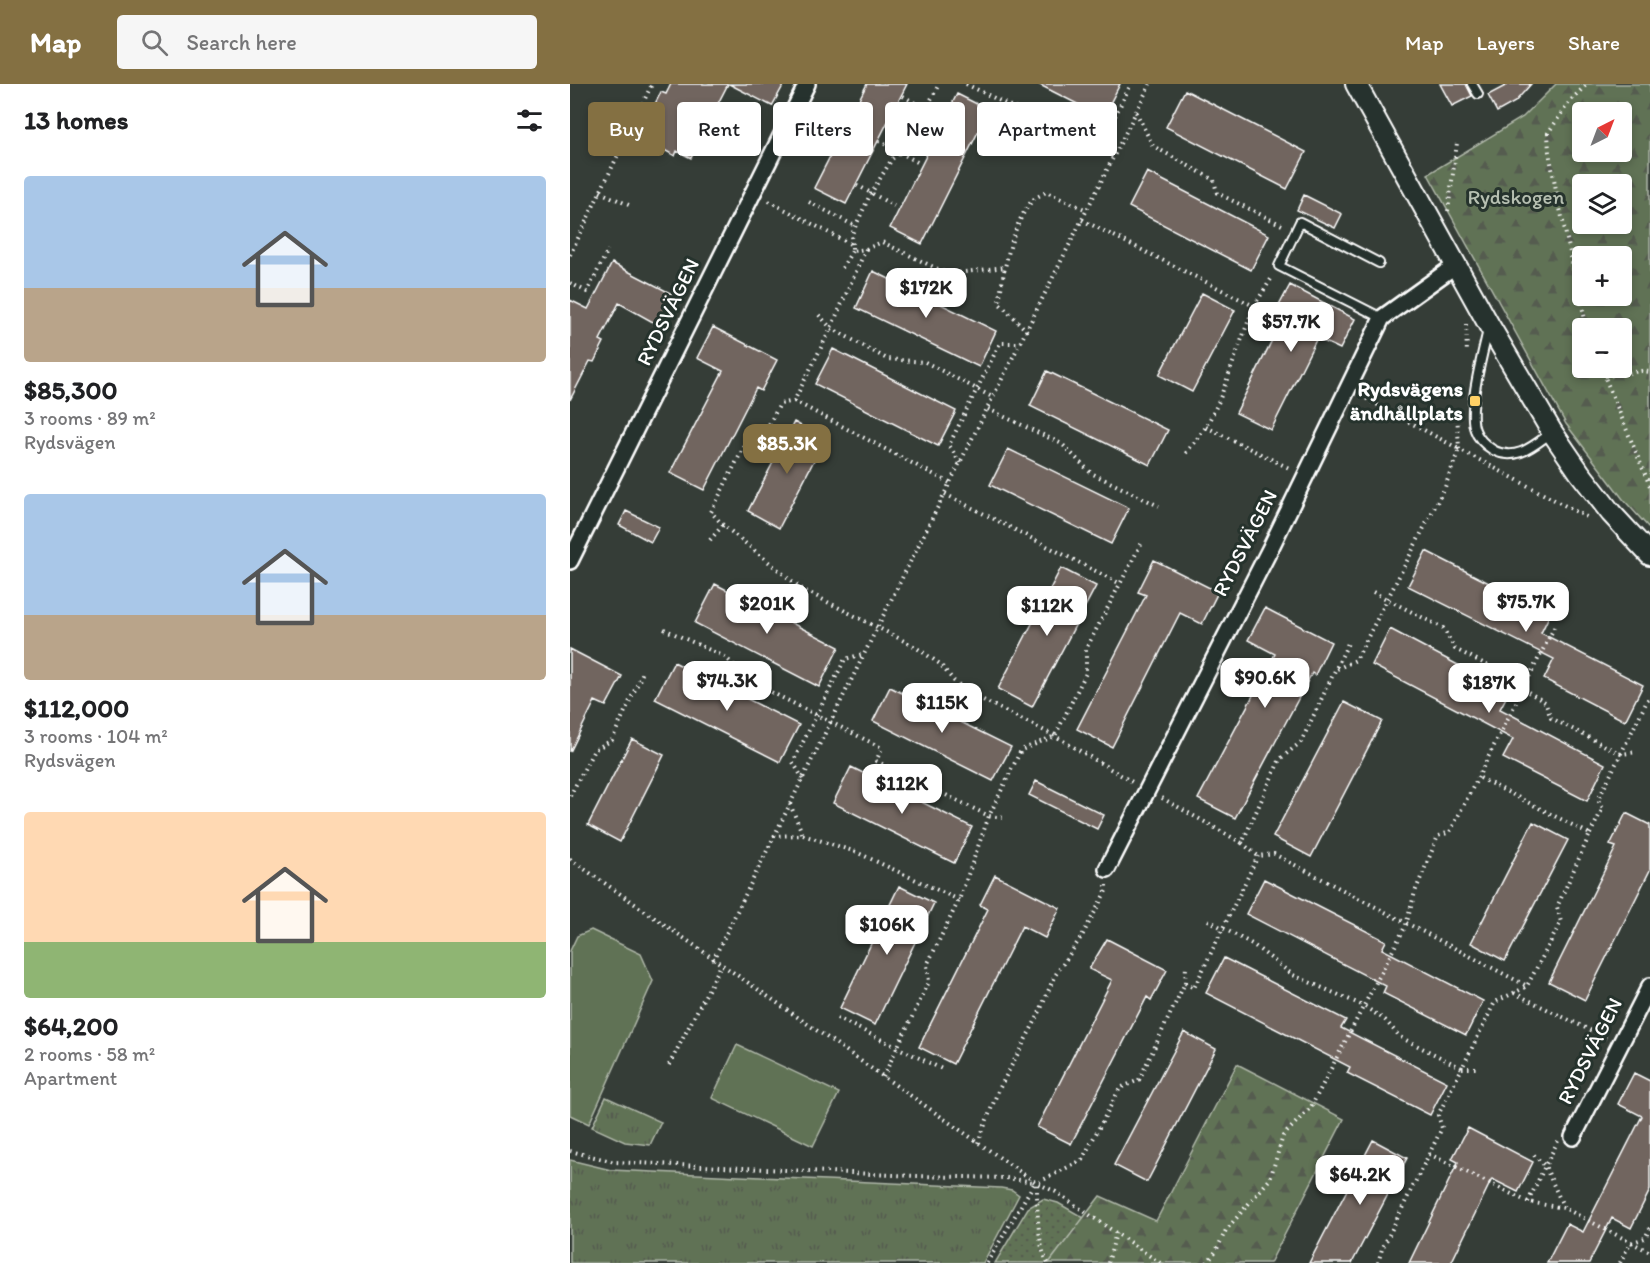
<!DOCTYPE html>
<html lang="en">
<head>
<meta charset="utf-8">
<style>
  body { margin:0; font-family:Itim,sans-serif; background:#f6f6f6; color:#202124; height:100vh; display:flex; flex-direction:column; font-size:22px; white-space:nowrap }
  * { box-sizing:border-box; margin:0 }
  p { font-size:20px; color:#757577 }
  .icon { flex:none; width:33px; height:33px; fill:none; stroke:currentColor; stroke-width:2; stroke-linecap:round; stroke-linejoin:round }
  .map { position:relative; flex:1; overflow:hidden }
  .panel { display:flex; flex-direction:column; background:#fff; width:570px }
  .panel>* { flex:none }
  .hud { position:absolute; left:18px; top:18px; width:570px; height:54px; display:flex; gap:12px }
  .needle { width:39px; rotate:42deg }
  .buttons { position:absolute; left:1002px; top:18px; display:grid; gap:12px }
  .buttons a { display:grid; place-items:center; width:60px; height:60px; border-radius:6px; background:#fff; box-shadow:0 3px 9px #0003; font-size:30px }
  .price { position:absolute; translate:-50% -51px; padding:0 14px; border-radius:12px; background:#fff; color:#222; font-size:20px; line-height:39px; filter:drop-shadow(0 2px 3px #0008) }
  .price::after { content:''; position:absolute; left:50%; top:36px; width:18px; height:14px; margin-left:-9px; background:inherit; clip-path:polygon(0 0,100% 0,50% 100%) }
  .price.selected { background:#847042; color:#fff }
  ul { padding:0; list-style:none }
  li { display:grid; align-content:center; gap:12px; height:318px; padding:0 24px }
  li span { display:grid; place-items:center; height:186px; border-radius:6px; color:#555 }
  li>.icon { margin-inline-start:auto }
  span .icon { width:108px; height:108px; fill:#fffc; stroke-width:1 }
  li b { font-size:26px }
  h2 { display:flex; justify-content:space-between; align-items:center; height:72px; padding:0 24px; font-size:26px }
  .chip { padding:0 21px; border-radius:6px; background:#fff; box-shadow:0 3px 9px #0003; font-size:21px; line-height:54px }
  .chip.selected { background:#847042; color:#fff }
  header { display:flex; align-items:center; gap:36px; box-sizing:border-box; height:84px; padding:0 30px; background:#847042; color:#fff }
  header strong { font-size:28px }
  nav { display:flex; gap:33px; margin-inline-start:auto; font-size:21px }
  .search { width:420px; height:54px; background:#f6f6f6; display:flex; align-items:center; gap:15px; box-sizing:border-box; padding:0 21px; border-radius:6px; color:#757577; font-size:22px }
  main { display:flex; flex:1; min-height:0 }
  .map>svg:first-child { display:block }
</style>
</head>
<body>
<header>
<strong>Map</strong>
<div class="search"><svg class="icon" aria-label="search" viewBox="0 0 24 24"><circle cx="10" cy="10" r="6"/><path d="M15 15l6 6"/></svg>Search here</div>
<nav><a>Map</a><a>Layers</a><a>Share</a></nav>
</header>
<main>
<section class="panel">
<h2>13 homes<svg class="icon" aria-label="filters" viewBox="0 0 24 24"><path d="M4 7h16M4 17h16"/><circle cx="9" cy="7" r="2"/><circle cx="15" cy="17" r="2"/></svg></h2>
<ul>
<li><span style="background:linear-gradient(#a9c7e8 60%,#b9a48a 0)"><svg class="icon" aria-label="home" viewBox="0 0 24 24"><path d="M3 11l9-7 9 7M6 9v11h12V9"/></svg></span><div><b>$85,300</b><p>3 rooms · 89 m²</p><p>Rydsvägen</p></div></li>
<li><span style="background:linear-gradient(#a9c7e8 65%,#b9a48a 0)"><svg class="icon" aria-label="home" viewBox="0 0 24 24"><path d="M3 11l9-7 9 7M6 9v11h12V9"/></svg></span><div><b>$112,000</b><p>3 rooms · 104 m²</p><p>Rydsvägen</p></div></li>
<li><span style="background:linear-gradient(#ffd9b3 70%,#8fb573 0)"><svg class="icon" aria-label="home" viewBox="0 0 24 24"><path d="M3 11l9-7 9 7M6 9v11h12V9"/></svg></span><div><b>$64,200</b><p>2 rooms · 58 m²</p><p>Apartment</p></div></li>
</ul>
</section>
<div class="map">
<svg width="1080" height="1179" viewBox="0 0 1080 1179">
  <defs>
    <pattern id="grass-dots" width="8" height="8" patternUnits="userSpaceOnUse" patternTransform="scale(1.5)"><rect width="8" height="8" fill="#607254"/><path d="M2 2h.1M6 6h.1" fill="none" stroke="#545b4f" stroke-width="1.8" stroke-linecap="round"/></pattern>
    <pattern id="forest-firs" width="22" height="20" patternUnits="userSpaceOnUse" patternTransform="scale(1.5)"><rect width="22" height="20" fill="#607254"/><path d="M5 1l3.5 6h-7zM16 11l3.5 6h-7z" fill="#545b4f"/></pattern>
    <pattern id="park-tufts" width="24" height="20" patternUnits="userSpaceOnUse" patternTransform="scale(1.5)"><rect width="24" height="20" fill="#607254"/><path d="M3 7l-1-3M5 7V3M7 7l1-3M15 17l-1-3M17 17v-4M19 17l1-3" fill="none" stroke="#545b4f"/></pattern>
  </defs>
  <rect width="100%" height="100%" fill="#353d37"/>
  <filter id="ink" filterUnits="userSpaceOnUse"><feTurbulence type="fractalNoise" baseFrequency=".0167" numOctaves="2"/><feDisplacementMap in="SourceGraphic" scale="12" xChannelSelector="R" yChannelSelector="G"/><feConvolveMatrix kernelMatrix="1 2 1 2 8 2 1 2 1" color-interpolation-filters="sRGB"/></filter>
  <g filter="url(#ink)">
    <path fill="url(#grass-dots)" stroke="#b0b8aa" stroke-width="1.5" d="M 473,1115 L 488,1119 L 514,1134 L 479,1179 L 425,1179 L 458,1124 Z"/>
    <path fill="url(#forest-firs)" stroke="#b0b8aa" stroke-width="1.5" fill-rule="evenodd" d="M 986,0 L 1080,0 L 1080,445 L 1053,415 L 996,340 L 858,90 L 953,33 ZM 1012,28 L 1052,28 L 1052,68 L 1012,68 ZM 1012,100 L 1052,100 L 1052,140 L 1012,140 ZM 1012,172 L 1052,172 L 1052,212 L 1012,212 ZM 1012,244 L 1052,244 L 1052,284 L 1012,284 Z
      M 667,980 L 774,1035 L 700,1179 L 479,1179 L 530,1112 L 586,1137 Z"/>
    <path fill="url(#park-tufts)" stroke="#b0b8aa" stroke-width="1.5" d="M 36,1013 L 91,1038 L 80,1061 L 55,1058 L 22,1043 Z
      M 0,1076 L 41,1086 L 431,1104 L 442,1106 L 449,1111 L 413,1179 L 0,1179 Z"/>
    <path fill="#607254" stroke="#b0b8aa" stroke-width="1.5" d="M 21,846 L 71,870 L 83,897 L 19,1040 L 0,1031 L 0,867 L 7,852 Z
      M 167,961 L 269,1009 L 243,1062 L 142,1014 Z"/>
    <path fill="#71655f" stroke="#fff" stroke-width="1.5" d="M 101,0 L 158,0 L 141,33 L 145,35 L 135,56 L 131,55 L 121,74 L 107,67 L 105,72 L 87,62 L 89,59 L 74,51 L 84,32 L 80,30 L 91,8 L 96,10 Z
      M 159,0 L 214,0 L 202,22 Z
      M 297,0 L 337,0 L 276,120 L 244,104 Z
      M 468,0 L 550,0 L 533,33 Z
      M 870,0 L 896,0 L 902,12 L 882,22 Z
      M 939,0 L 961,0 L 945,18 L 927,28 L 918,11 Z
      M 615,6 L 736,68 L 717,105 L 596,43 Z
      M 387,10 L 419,26 L 352,160 L 320,144 Z
      M 577,88 L 699,151 L 681,186 L 559,123 Z
      M 734,111 L 772,130 L 765,144 L 727,126 Z
      M 42,179 L 106,212 L 90,242 L 49,219 L 30,256 L 34,258 L 24,278 L 20,277 L 0,316 L 0,216 L 18,225 Z
      M 303,187 L 426,247 L 409,283 L 286,224 Z
      M 720,201 L 785,235 L 770,265 L 747,254 L 701,346 L 666,329 L 712,236 L 704,231 Z
      M 632,209 L 665,226 L 622,308 L 589,291 Z
      M 143,243 L 207,276 L 191,307 L 186,304 L 134,406 L 100,389 L 153,287 L 127,274 Z
      M 263,265 L 386,327 L 368,362 L 245,300 Z
      M 477,287 L 598,346 L 580,381 L 460,322 Z
      M 224,338 L 255,355 L 209,444 L 178,427 Z
      M 438,365 L 559,424 L 541,460 L 420,401 Z
      M 56,427 L 89,443 L 81,458 L 49,441 Z
      M 856,467 L 980,530 L 971,549 L 1073,601 L 1055,637 L 974,595 L 984,575 L 838,502 Z
      M 584,476 L 648,508 L 632,540 L 610,529 L 542,663 L 507,645 L 576,511 L 568,508 Z
      M 491,484 L 526,502 L 462,623 L 428,605 Z
      M 145,500 L 269,563 L 249,603 L 125,539 Z
      M 695,524 L 761,558 L 745,591 L 742,589 L 665,734 L 628,715 L 705,570 L 678,556 Z
      M 820,545 L 939,608 L 930,625 L 1035,680 L 1017,717 L 933,674 L 943,655 L 802,581 Z
      M 0,565 L 52,592 L 36,622 L 25,617 L 0,668 Z
      M 104,578 L 229,641 L 210,678 L 85,615 Z
      M 320,603 L 441,663 L 423,697 L 303,637 Z
      M 774,618 L 812,637 L 741,773 L 703,753 Z
      M 62,655 L 94,671 L 50,758 L 18,741 Z
      M 281,683 L 402,743 L 384,779 L 263,719 Z
      M 466,697 L 534,731 L 527,745 L 459,711 Z
      M 1056,729 L 1080,741 L 1080,786 L 1015,916 L 979,898 L 1046,763 L 1040,761 Z
      M 963,738 L 998,756 L 935,877 L 901,859 Z
      M 425,791 L 490,824 L 475,854 L 452,842 L 383,980 L 349,963 L 418,825 L 410,821 Z
      M 694,795 L 816,857 L 812,865 L 913,917 L 896,951 L 813,909 L 816,902 L 676,830 Z
      M 329,802 L 364,819 L 305,941 L 270,924 Z
      M 537,855 L 597,886 L 581,916 L 577,913 L 501,1060 L 467,1043 L 542,896 L 519,885 Z
      M 654,874 L 776,936 L 771,944 L 877,998 L 860,1031 L 777,989 L 780,983 L 636,909 Z
      M 614,948 L 646,965 L 577,1098 L 544,1081 Z
      M 1064,989 L 1080,997 L 1080,1106 L 1061,1144 L 1042,1134 L 1019,1179 L 977,1179 L 997,1140 L 1013,1148 L 1072,1032 L 1048,1020 Z
      M 898,1044 L 963,1078 L 948,1108 L 922,1095 L 881,1179 L 839,1179 L 888,1078 L 882,1075 Z
      M 803,1056 L 837,1074 L 782,1179 L 739,1179 Z"/>
    <g fill="none" stroke-linecap="round" stroke-linejoin="round">
      <defs>
        <path id="service" d="M 902,0 L 908,10
          M 809,179 L 730,138 L 709,182 L 812,234
          M 918,246 C 913,268 897,326 905,346 C 908,355 915,361 923,366 C 946,378 963,362 981,349"/>
        <path id="minor" d="M 0,477 L 237,0
          M 537,785 L 701,463 L 812,234 L 886,181
          M 1003,1053 L 1080,902"/>
        <path id="tertiary" d="M 786,0 L 919,241 L 982,348 L 1010,389 L 1041,429 L 1080,471"/>
      </defs>
      <use href="#service" stroke="#fff" stroke-width="12"/>
      <use href="#minor" stroke="#fff" stroke-width="20"/>
      <use href="#tertiary" stroke="#fff" stroke-width="24"/>
      <path stroke="#fff" stroke-width="4" stroke-dasharray="1.5 4.5" stroke-linecap="butt" d="M 396,0 L 543,73
        M 333,12 L 372,34
        M 566,28 L 583,62 L 644,96 L 647,109 L 714,142
        M 545,32 L 561,0
        M 309,57 L 349,79
        M 287,101 L 324,122
        M 30,108 L 61,122
        M 239,118 L 285,142
        M 878,127 L 887,59
        M 512,136 L 684,222 L 649,317 L 636,343 L 616,369
        M 282,160 L 281,152 L 300,111 L 322,75 L 336,64 L 369,0
        M 296,165 L 312,158 L 378,190 L 435,183
        M 0,171 L 82,0
        M 272,184 L 282,167
        M 0,199 L 17,208 L 38,166
        M 684,222 L 703,192
        M 249,231 L 261,244 L 317,275 L 355,278 L 424,314
        M 896,240 L 897,270
        M 1017,244 L 987,111 L 979,68 L 978,49 L 1000,17 L 1017,0
        M 457,247 L 429,219 C 433,189 442,137 464,115 C 468,112 473,110 476,108 L 517,126
        M 1031,284 L 1080,402
        M 1035,292 L 1071,287 L 1080,288
        M 224,317 L 380,399
        M 418,325 L 492,360 L 521,389 L 589,422
        M 887,328 L 889,365 L 1020,435
        M 636,343 L 721,385
        M 390,379 L 379,361 L 430,259 L 450,259
        M 375,410 L 549,499
        M 153,441 L 141,428 L 178,355 L 197,344 L 210,320 L 224,317 L 261,244 L 296,165 L 282,167 L 282,161 L 197,116
        M 140,456 L 153,441 L 232,505 L 344,562 L 370,580 L 384,597 L 401,610 L 485,652 L 564,699
        M 803,508 L 873,544 L 885,565 L 955,600
        M 94,545 L 155,573 L 183,599 L 312,664 L 306,677 L 419,732 L 435,734
        M 767,585 L 786,576 L 875,403 L 889,365 L 791,312
        M 953,605 L 975,618 L 981,634 L 1051,670 L 1067,668
        M 233,695 L 223,678 L 275,575 L 293,570
        M 0,712 L 24,666 L 42,656 L 73,588
        M 592,714 L 672,759 L 710,675 L 731,658 L 779,557
        M 220,720 L 233,751
        M 1020,750 L 1033,724 L 1028,716 L 1080,611
        M 203,752 L 233,751 L 286,768 L 389,816
        M 672,759 L 688,772 L 704,770 L 957,902 L 991,838 L 987,823 L 1020,750 L 908,693
        M 0,775 L 465,1098 L 486,1108 L 590,1179
        M 638,836 L 682,860 L 723,891 L 794,922 L 815,936 L 830,953 L 892,984 L 925,918 L 956,903
        M 143,876 L 308,542 L 580,0
        M 615,899 L 624,904 L 688,772
        M 944,909 L 1036,954
        M 267,934 L 374,986
        M 99,981 L 151,881
        M 313,993 L 359,898 L 357,881 L 389,816 L 419,732 L 451,666 L 485,652 L 516,589 L 516,565 L 571,460
        M 988,1057 L 975,1082 L 994,1124
        M 408,1059 L 428,1007 L 468,932 L 484,893 L 512,852 L 536,807 L 536,801
        M 0,1067 L 45,1078 L 345,1092 L 436,1094 L 464,1098
        M 859,1070 L 958,1118 L 994,1124 L 1080,1168
        M 958,1118 L 975,1082 L 962,1069
        M 417,1179 L 465,1098
        M 478,1179 C 467,1161 467,1121 467,1099 L 512,1076 L 550,1004 L 569,996 L 615,899 L 616,883
        M 538,1179 L 546,1149
        M 637,1179 L 646,1167 L 656,1146 L 700,1095 L 713,1052 L 741,1023 L 836,841 L 845,808 L 868,752 L 880,748 L 985,542
        M 808,1179 L 812,1165 L 872,1044 L 868,1031 L 892,984 L 910,984
        M 1050,1179 L 1060,1159 L 1075,1154 L 1080,1144"/>
      <use href="#service" stroke="#26332d" stroke-width="8"/>
      <use href="#minor" stroke="#26332d" stroke-width="15"/>
      <use href="#tertiary" stroke="#26332d" stroke-width="20"/>
    </g>
  </g>
  <rect fill="#ffd166" stroke="#26332d" stroke-width="2" x="899" y="311" width="12" height="12" rx="3"/>
  <g text-anchor="middle" stroke-width="6" stroke-linejoin="round" paint-order="stroke">
    <g font-size="21" fill="#b7c0b2" stroke="#26332d">
      <text x="946" y="120">Rydskogen</text>
    </g>
    <g font-size="21" fill="#fff" stroke="#26332d">
      <text transform="translate(98 228) rotate(-64)" y="7">RYDSVÄGEN</text>
      <text transform="translate(675 459) rotate(-63)" y="7">RYDSVÄGEN</text>
      <text transform="translate(1020 967) rotate(-63)" y="7">RYDSVÄGEN</text>
    </g>
    <g font-size="21" font-weight="bold" fill="#fff" stroke="#26332d" text-anchor="end">
      <text x="893" y="312">Rydsvägens<tspan x="893" dy="24">ändhållplats</tspan></text>
    </g>
  </g>
</svg>
<div class="buttons">
<a><svg class="needle" viewBox="-14 -14 28 28"><path d="M0-13l5 13h-10z" fill="#e53935"/><path d="M0 13l5-13h-10z" fill="#757577"/></svg></a>
<a><svg class="icon" aria-label="layers" viewBox="0 0 24 24"><path d="M12 4l9 5-9 5-9-5zM3 14l9 5 9-5"/></svg></a>
<a>+</a>
<a>−</a>
</div>
<b class="price" style="left:356px;top:235px">$172K</b>
<b class="price" style="left:721px;top:269px">$57.7K</b>
<b class="price selected" style="left:217px;top:391px">$85.3K</b>
<b class="price" style="left:956px;top:549px">$75.7K</b>
<b class="price" style="left:197px;top:551px">$201K</b>
<b class="price" style="left:477px;top:553px">$112K</b>
<b class="price" style="left:695px;top:625px">$90.6K</b>
<b class="price" style="left:157px;top:628px">$74.3K</b>
<b class="price" style="left:919px;top:630px">$187K</b>
<b class="price" style="left:372px;top:650px">$115K</b>
<b class="price" style="left:332px;top:731px">$112K</b>
<b class="price" style="left:317px;top:872px">$106K</b>
<b class="price" style="left:790px;top:1122px">$64.2K</b>
<div class="hud">
<a class="chip selected">Buy</a>
<a class="chip">Rent</a>
<a class="chip">Filters</a>
<a class="chip">New</a>
<a class="chip">Apartment</a>
</div>
</div>
</main>
</body>
</html>
